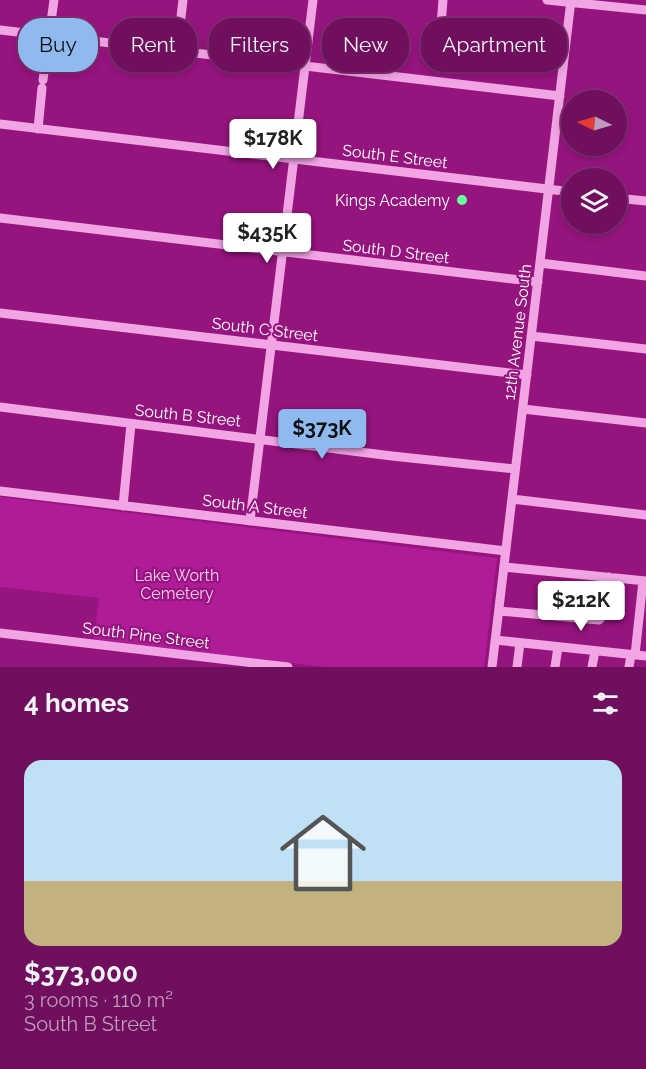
<!DOCTYPE html>
<html lang="en">
<head>
<meta charset="utf-8">
<style>
  body { margin:0; font-family:Raleway,sans-serif; background:#781d67; color:#f1f3f6; height:100vh; display:flex; flex-direction:column; font-size:22px; white-space:nowrap }
  * { box-sizing:border-box; margin:0 }
  p { font-size:20px; color:#c09cbc }
  .icon { flex:none; width:33px; height:33px; fill:none; stroke:currentColor; stroke-width:2; stroke-linecap:round; stroke-linejoin:round }
  .map { position:relative; height:667px; overflow:hidden }
  .panel { display:flex; flex-direction:column; background:#700f5e; flex:1 }
  .panel>* { flex:none }
  .banner { position:absolute; left:18px; top:18px; width:610px; height:54px; display:flex; gap:12px }
  .needle { width:39px; rotate:275deg }
  .buttons { position:absolute; left:561px; top:90px; display:grid; gap:12px }
  .buttons a { display:grid; place-items:center; width:66px; height:66px; border-radius:50%; background:#700f5e; box-shadow:0 3px 9px #0003,0 0 0 2px #822f73; font-size:30px }
  .price { position:absolute; translate:-50% -51px; padding:0 14px; border-radius:6px; background:#fff; color:#222; font-size:20px; line-height:39px; filter:drop-shadow(0 2px 3px #0008) }
  .price::after { content:''; position:absolute; left:50%; top:36px; width:18px; height:14px; margin-left:-9px; background:inherit; clip-path:polygon(0 0,100% 0,50% 100%) }
  .price.on { background:#90b9f0; color:#111 }
  ul { padding:0; list-style:none }
  li { display:grid; align-content:center; gap:12px; height:318px; padding:0 24px }
  li span { display:grid; place-items:center; height:186px; border-radius:18px; color:#555 }
  li>.icon { margin-inline-start:auto }
  span .icon { width:108px; height:108px; fill:#fffc; stroke-width:1 }
  li b { font-size:26px }
  h2 { display:flex; justify-content:space-between; align-items:center; height:72px; padding:0 24px; font-size:26px }
  .chip { padding:0 21px; border-radius:24px; background:#700f5e; box-shadow:0 3px 9px #0003,0 0 0 2px #822f73; font-size:21px; line-height:54px }
  .chip.on { background:#90b9f0; color:#111 }
  .map>svg:first-child { display:block }
</style>
</head>
<body>
<div class="map">
<svg width="646" height="667" viewBox="0 0 646 667">
  <rect width="100%" height="100%" fill="#96147e"/>
  <path fill="#b01c97" d="M 0,497 L 497,558 L 484,667 L 325,667 L 94,639 L 99,598 L 0,587 Z"/>
  <g fill="none" stroke-linecap="round" stroke-linejoin="round">
    <path stroke="#f2a5e5" stroke-width="9" d="M 547,0 L 646,10
      M 441,25 L 443,0
      M 0,30 L 560,96
      M 177,51 L 183,0
      M 43,80 L 54,0
      M 0,124 L 572,192
      M 38,129 L 42,88
      M 616,198 L 646,201
      M 0,218 L 538,282
      M 540,263 L 646,276
      M 0,313 L 527,375
      M 531,336 L 646,349
      M 0,407 L 392,456 L 515,469
      M 523,409 L 646,423
      M 0,491 L 506,551
      M 512,499 L 646,515
      M 123,506 L 131,424
      M 250,521 L 313,0
      M 504,567 L 646,581
      M 499,611 L 599,620 L 605,614 L 609,577
      M 0,633 L 288,667
      M 495,640 L 646,656
      M 635,655 L 643,581
      M 492,667 L 571,0
      M 517,667 L 520,643
      M 555,667 L 558,647
      M 592,667 L 595,651
      M 629,667 L 631,655"/>
  </g>
  <circle fill="#6f9" stroke="#96147e" stroke-width="2" cx="462" cy="200" r="6"/>
  <g text-anchor="middle" stroke-width="4.5" stroke-linejoin="round" paint-order="stroke">
    <g font-size="16" fill="#fff" stroke="#96147e">
      <text transform="translate(395 156) rotate(7)" y="6">South E Street</text>
      <text transform="translate(396 251) rotate(7)" y="6">South D Street</text>
      <text transform="translate(265 329) rotate(7)" y="6">South C Street</text>
      <text transform="translate(517 332) rotate(-83)" y="6">12th Avenue South</text>
      <text transform="translate(188 415) rotate(6)" y="6">South B Street</text>
      <text transform="translate(255 506) rotate(7)" y="6">South A Street</text>
      <text transform="translate(146 635) rotate(7)" y="6">South Pine Street</text>
    </g>
    <g font-size="16" fill="#fff" stroke="#96147e" text-anchor="end">
      <text x="450" y="206">Kings Academy</text>
    </g>
    <g font-size="16" fill="#fdcdf5" stroke="#96147e">
      <text x="177" y="581">Lake Worth<tspan x="177" dy="18">Cemetery</tspan></text>
    </g>
  </g>
</svg>
<div class="buttons">
<a><svg class="needle" viewBox="-14 -14 28 28"><path d="M0-13l5 13h-10z" fill="#e53935"/><path d="M0 13l5-13h-10z" fill="#c09cbc"/></svg></a>
<a><svg class="icon" aria-label="layers" viewBox="0 0 24 24"><path d="M12 4l9 5-9 5-9-5zM3 14l9 5 9-5"/></svg></a>
</div>
<b class="price" style="left:273px;top:170px">$178K</b>
<b class="price" style="left:267px;top:264px">$435K</b>
<b class="price on" style="left:322px;top:460px">$373K</b>
<b class="price" style="left:581px;top:632px">$212K</b>
<div class="banner">
<a class="chip on">Buy</a>
<a class="chip">Rent</a>
<a class="chip">Filters</a>
<a class="chip">New</a>
<a class="chip">Apartment</a>
</div>
</div>
<section class="panel">
<h2>4 homes<svg class="icon" aria-label="filters" viewBox="0 0 24 24"><path d="M4 7h16M4 17h16"/><circle cx="9" cy="7" r="2"/><circle cx="15" cy="17" r="2"/></svg></h2>
<ul>
<li><span style="background:linear-gradient(#bfe0f5 65%,#c2b280 0)"><svg class="icon" aria-label="home" viewBox="0 0 24 24"><path d="M3 11l9-7 9 7M6 9v11h12V9"/></svg></span><div><b>$373,000</b><p>3 rooms · 110 m²</p><p>South B Street</p></div></li>
</ul>
</section>
</body>
</html>
